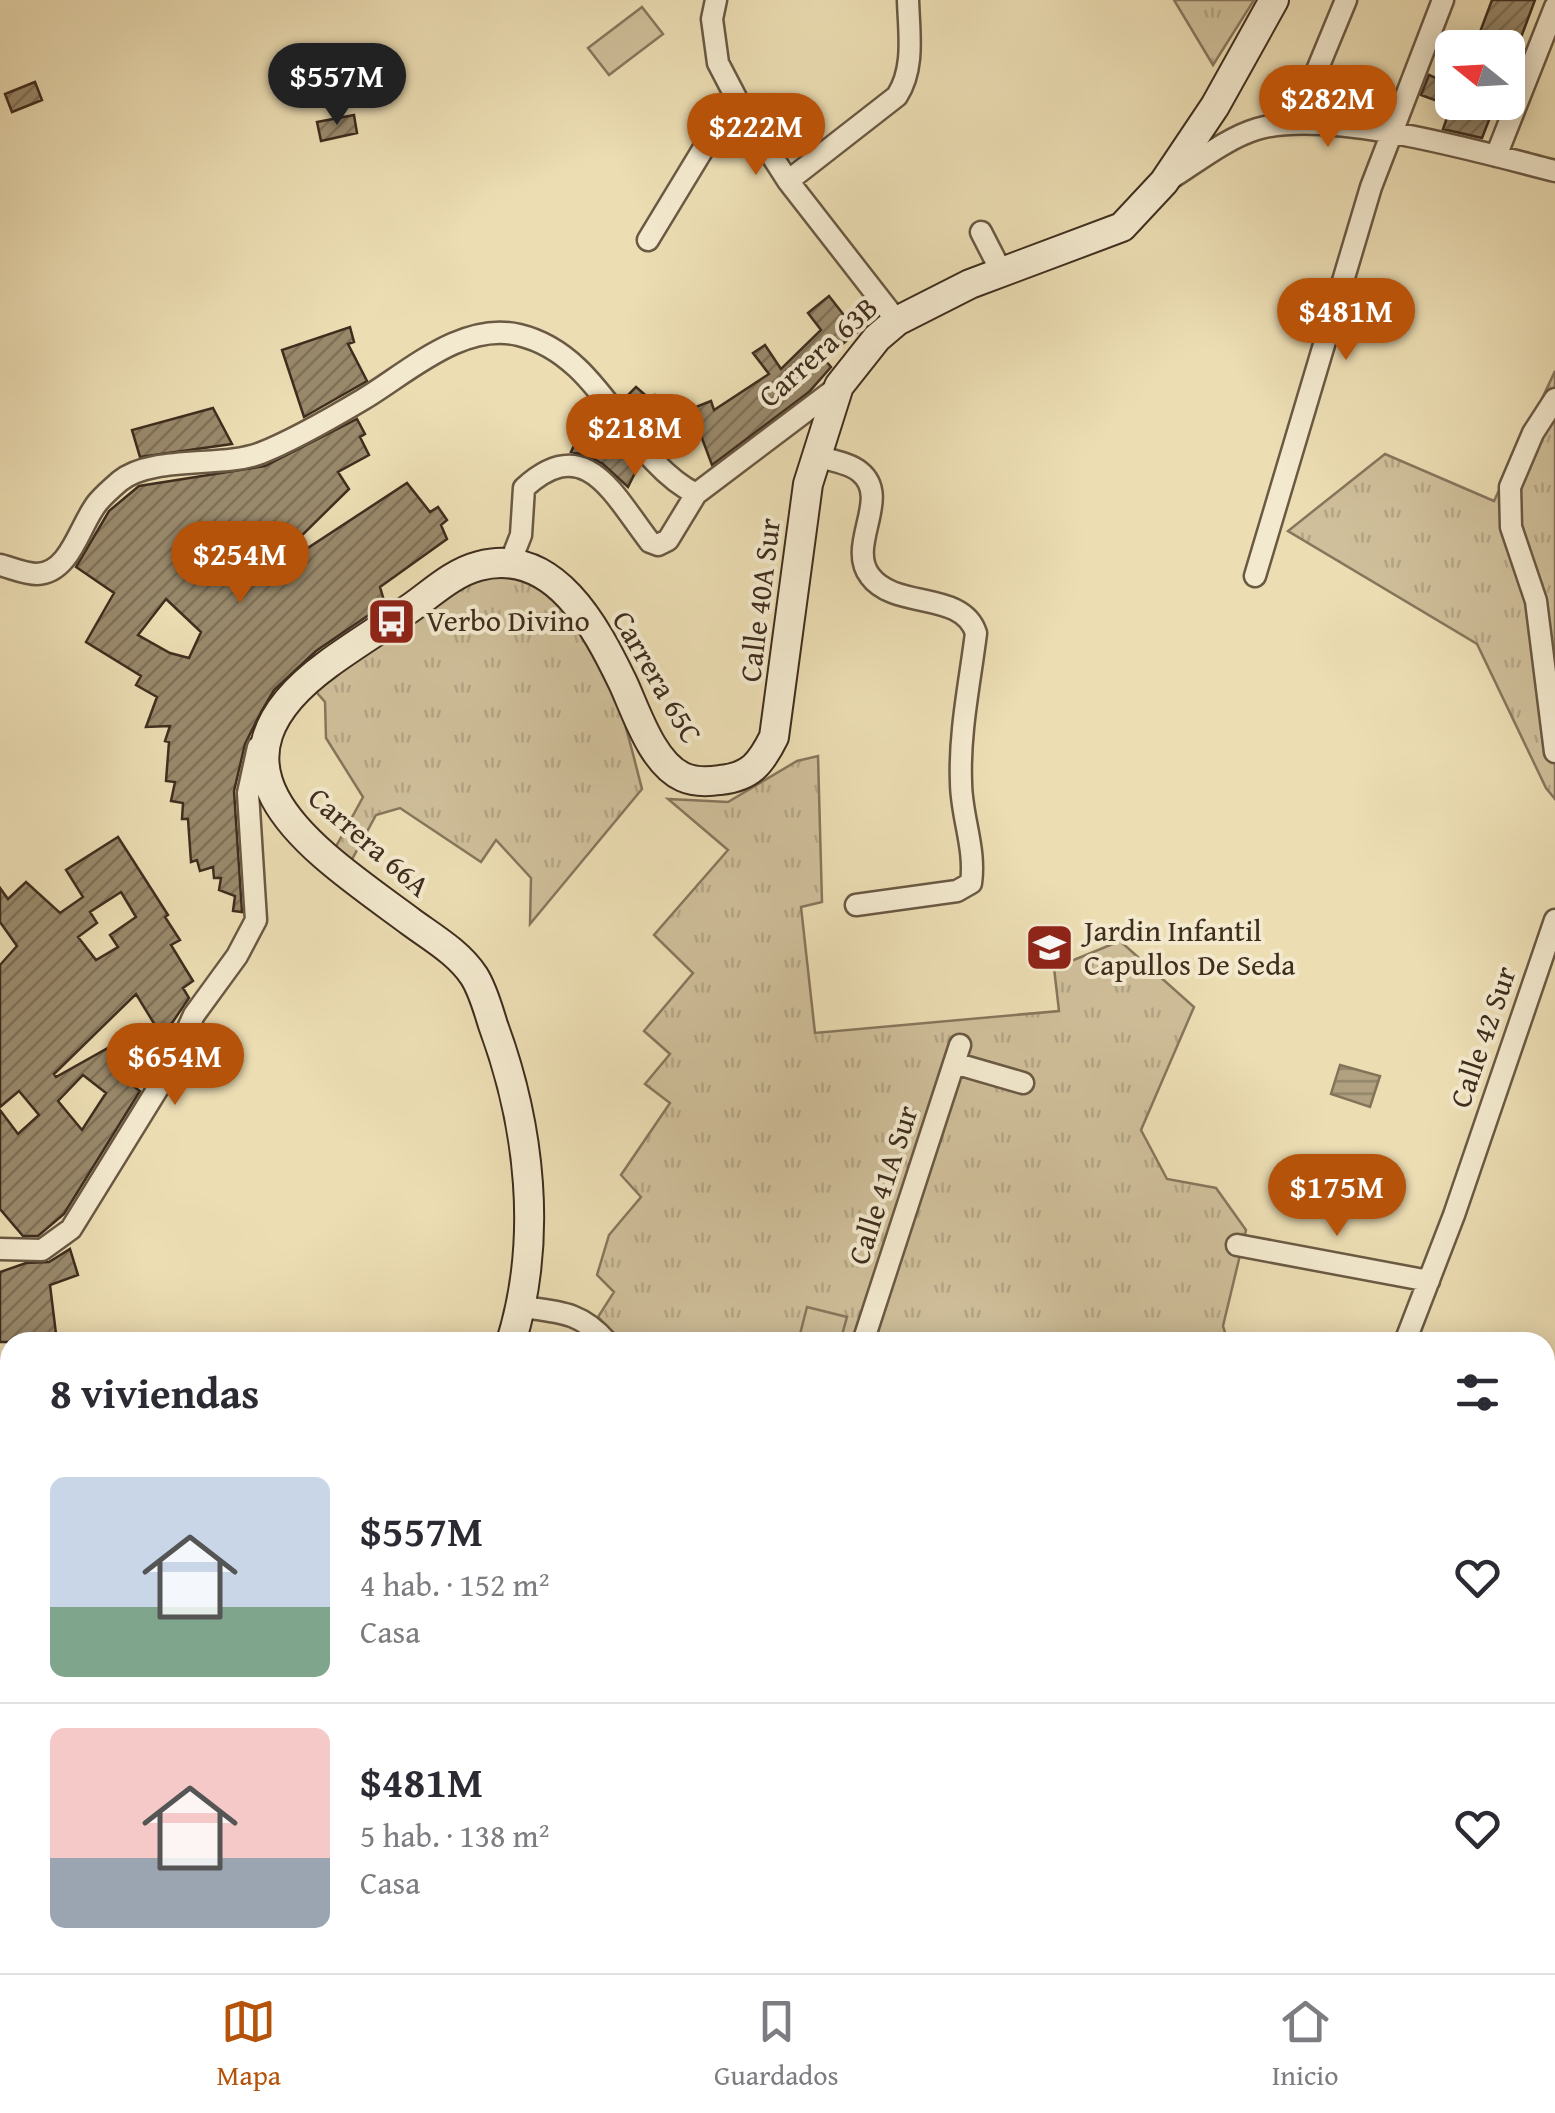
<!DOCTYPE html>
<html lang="es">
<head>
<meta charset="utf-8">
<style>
  body { margin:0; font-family:"Gentium Book Plus",serif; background:#f2f2f3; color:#2b2b33; height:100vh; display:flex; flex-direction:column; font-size:38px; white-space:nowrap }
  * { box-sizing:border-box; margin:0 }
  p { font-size:32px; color:#7c7c81 }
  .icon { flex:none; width:55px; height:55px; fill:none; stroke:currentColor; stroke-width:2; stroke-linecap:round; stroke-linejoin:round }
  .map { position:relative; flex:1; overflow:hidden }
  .drawer { position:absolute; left:0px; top:1332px; width:1555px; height:642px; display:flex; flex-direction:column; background:#fff; border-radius:30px 30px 0 0; box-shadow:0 5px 25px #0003 }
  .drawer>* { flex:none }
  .needle { width:65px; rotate:288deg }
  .tools { position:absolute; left:1435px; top:30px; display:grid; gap:20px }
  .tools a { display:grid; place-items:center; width:90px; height:90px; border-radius:15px; background:#fff; box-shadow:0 5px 25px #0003; font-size:50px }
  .price { position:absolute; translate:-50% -85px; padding:0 22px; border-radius:35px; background:#b45309; color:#fff; font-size:32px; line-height:65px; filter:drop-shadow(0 2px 5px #0008) }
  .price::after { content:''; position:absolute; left:50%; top:60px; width:30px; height:22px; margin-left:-15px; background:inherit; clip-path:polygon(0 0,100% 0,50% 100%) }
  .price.current { background:#222; color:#fff }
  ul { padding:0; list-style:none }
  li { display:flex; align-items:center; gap:30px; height:250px; padding:0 50px }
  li+li { border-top:2px solid #e1e1e2 }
  li span { display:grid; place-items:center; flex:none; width:280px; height:200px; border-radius:15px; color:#555 }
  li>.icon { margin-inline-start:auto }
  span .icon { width:120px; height:120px; fill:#fffc; stroke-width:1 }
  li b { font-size:42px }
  h2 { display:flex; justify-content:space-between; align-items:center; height:120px; padding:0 50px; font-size:42px }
  .tab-bar { display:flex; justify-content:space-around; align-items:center; height:140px; border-top:2px solid #e1e1e2; background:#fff; font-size:28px; color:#7c7c81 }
  .tab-bar a { display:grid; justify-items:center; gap:5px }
  .tab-bar .current { color:#b45309 }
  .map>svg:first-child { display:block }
</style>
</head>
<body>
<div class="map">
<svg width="1555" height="1973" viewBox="0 0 1555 1973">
  <defs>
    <pattern id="grass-tufts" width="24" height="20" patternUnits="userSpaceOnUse" patternTransform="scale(2.5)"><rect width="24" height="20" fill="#cfbf9a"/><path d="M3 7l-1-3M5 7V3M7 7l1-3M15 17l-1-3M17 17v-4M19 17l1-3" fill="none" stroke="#b3a484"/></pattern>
    <pattern id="water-rules" width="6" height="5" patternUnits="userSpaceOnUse" patternTransform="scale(2.5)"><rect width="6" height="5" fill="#b1a180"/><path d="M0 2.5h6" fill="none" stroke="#918468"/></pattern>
    <pattern id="building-hatch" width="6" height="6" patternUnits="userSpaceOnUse" patternTransform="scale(2.5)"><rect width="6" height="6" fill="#99896b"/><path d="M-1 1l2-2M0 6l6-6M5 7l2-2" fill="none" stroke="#7e7057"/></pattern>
  </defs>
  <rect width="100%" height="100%" fill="#ecddb3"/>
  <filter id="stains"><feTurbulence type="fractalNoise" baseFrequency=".002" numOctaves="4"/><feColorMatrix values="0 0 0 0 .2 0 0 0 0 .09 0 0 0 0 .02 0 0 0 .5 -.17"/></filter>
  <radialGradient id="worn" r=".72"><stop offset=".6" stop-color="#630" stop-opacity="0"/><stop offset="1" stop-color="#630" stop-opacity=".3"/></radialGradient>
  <path fill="url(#grass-tufts)" stroke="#87765c" stroke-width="2.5" d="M 1174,0 L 1254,0 L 1213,65 Z
    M 1555,371 L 1555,799 L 1546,788 L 1477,644 L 1288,531 L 1385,454 L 1494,501 Z
    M 485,574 C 499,575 525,573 538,580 C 603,620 624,720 642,789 L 530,924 L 531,878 L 496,840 L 481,862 L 400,808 L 376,815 L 350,863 L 333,852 L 363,797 L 326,738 L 325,702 L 311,686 L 403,623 Z
    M 818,756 L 822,902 L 801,907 L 815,1033 L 1059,1011 L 1054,968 L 1120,941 L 1194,1007 L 1141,1130 L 1167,1179 L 1216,1188 L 1246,1230 L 1223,1326 L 1228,1342 L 610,1342 L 608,1327 L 598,1317 L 614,1292 L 597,1275 L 609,1235 L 641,1197 L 621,1175 L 670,1103 L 645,1084 L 670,1054 L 644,1031 L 693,973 L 654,935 L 728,850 L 668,799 L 728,802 L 797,761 Z"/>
  <path fill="#cfbf9a" stroke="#87765c" stroke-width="2.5" d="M 642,7 L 663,34 L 609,75 L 588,48 Z
    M 807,1307 L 847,1317 L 840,1342 L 798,1342 Z"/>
  <path fill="url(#water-rules)" stroke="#837359" stroke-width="2.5" d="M 1340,1065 L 1380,1076 L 1370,1107 L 1331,1094 Z"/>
  <path fill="url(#building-hatch)" stroke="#3f2d1e" stroke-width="2.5" fill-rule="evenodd" d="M 1492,0 L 1535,0 L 1517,48 L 1474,48 Z
    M 1429,75 L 1452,85 L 1452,102 L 1496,102 L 1482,138 L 1443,129 L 1449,112 L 1443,103 L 1421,95 Z
    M 35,82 L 42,100 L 12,112 L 5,94 Z
    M 354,115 L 357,133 L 321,141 L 317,122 Z
    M 829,296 L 847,319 L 855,313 L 865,326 L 824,359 L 831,367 L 809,392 L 712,465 L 691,409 L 711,401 L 714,410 L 769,374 L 753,353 L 765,345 L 781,369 L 821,330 L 808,313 Z
    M 350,327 L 354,342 L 348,344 L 367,381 L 304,417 L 282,350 Z
    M 636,387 L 651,400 L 655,395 L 673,410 L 658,429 L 640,414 L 637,419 L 623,400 Z
    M 593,406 L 639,465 L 628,487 L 603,464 L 588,456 L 571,452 Z
    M 213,408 L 232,444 L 140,457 L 132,430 Z
    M 357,419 L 365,434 L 360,437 L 369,455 L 338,472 L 349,489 L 288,549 L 294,557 L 407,483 L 430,512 L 438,507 L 447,520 L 441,525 L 447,539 L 380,587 L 385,604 L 316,651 L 274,690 L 261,712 L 245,744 L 234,791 L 242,912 L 233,911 L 235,896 L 219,890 L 221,878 L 214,878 L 213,867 L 200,871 L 197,860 L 191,862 L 188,819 L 182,819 L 183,803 L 171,801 L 175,782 L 166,781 L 169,742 L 165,741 L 170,726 L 146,727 L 157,697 L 136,685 L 141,676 L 86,642 L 114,593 L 76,567 L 109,511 L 139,486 L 265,466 ZM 166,599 L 201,632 L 189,658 L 170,653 L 138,635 Z
    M 118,837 L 168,915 L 165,917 L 180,940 L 171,945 L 193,981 L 183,988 L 189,998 L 172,1023 L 158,1030 L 136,994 L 54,1074 L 56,1077 L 149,1025 L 164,1048 L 153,1065 L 136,1046 L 113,1064 L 118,1068 L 114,1072 L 140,1091 L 64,1214 L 38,1236 L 23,1236 L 0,1209 L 0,1110 L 18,1134 L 39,1115 L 19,1091 L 0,1107 L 0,965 L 17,946 L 0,922 L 0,888 L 8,899 L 26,882 L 60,913 L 83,897 L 66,870 ZM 121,892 L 136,917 L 110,935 L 118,947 L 96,960 L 78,937 L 97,923 L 90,912 ZM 83,1075 L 106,1093 L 82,1130 L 58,1101 Z
    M 70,1249 L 78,1275 L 50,1285 L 57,1342 L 0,1342 L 0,1272 L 26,1263 L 49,1262 Z"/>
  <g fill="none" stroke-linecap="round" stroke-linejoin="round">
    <defs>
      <path id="street" d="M 716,0 L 712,19 L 718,63 L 743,111 L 788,181 L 897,321
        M 1296,121 L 1346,0
        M 1496,156 L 1555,7
        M 1170,179 C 1197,162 1227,138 1257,129 C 1329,108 1480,152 1555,171
        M 788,181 L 897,96 C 915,68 909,33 908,0
        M 981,232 L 1001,271
        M 648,240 L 705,146 L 743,111
        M 1555,399 L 1533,433 L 1510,487 L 1511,527 L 1536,601 L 1555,752
        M 816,456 C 829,460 850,463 860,472 C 892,498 846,545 870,576 C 895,610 962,590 976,633 C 970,682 959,732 961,782 C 961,816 976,848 971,883 L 957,891 L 856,905
        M 510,563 L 521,535 L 524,488 C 586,431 614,496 650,542 L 658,545 L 668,540 L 696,494 L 839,386
        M 0,565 C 12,568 25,574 37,574 C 71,573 80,523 98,502 C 104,495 113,487 120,481 C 152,455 223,468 261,453 C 294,440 330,419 362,400 C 406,374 462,321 519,335 C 603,355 625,458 696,494
        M 1255,576 L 1371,187 L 1443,0
        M 954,1063 L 1023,1083
        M 1237,1245 L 1429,1281
        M 0,1249 L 42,1250 L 71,1229 L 168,1072 L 194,1015 L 237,956 L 256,920 L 248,793 L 258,747
        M 522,1307 C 560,1312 581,1312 607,1342
        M 863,1342 L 960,1045
        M 1405,1342 L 1454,1215 L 1555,920
        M 1447,1965 L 1447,1973
        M 438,1973 L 441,1965
        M 1045,1973 L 1047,1965"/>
      <path id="secondary" d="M 511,1342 C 543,1239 530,1125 493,1025 C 488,1009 483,990 474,976 C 459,953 433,938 411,922 C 318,853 183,770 328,664 C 354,645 382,628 409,609 C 431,594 452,573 479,566 C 554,546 596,627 623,683 C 636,711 652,763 683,777 C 694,782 707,782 720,780 C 751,777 761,763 774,737 L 808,484 L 839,386 L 877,338 L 897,321 L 970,284 L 1122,227 L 1164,182 L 1215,106 L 1274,0
        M 0,1568 L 10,1568
        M 0,1703 L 10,1705
        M 129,1965 L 137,1973"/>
    </defs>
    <use href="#street" stroke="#6a5943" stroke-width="25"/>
    <use href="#secondary" stroke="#3f2d1e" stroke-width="32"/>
    <use href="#street" stroke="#f3e9ce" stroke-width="20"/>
    <use href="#secondary" stroke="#f3e9ce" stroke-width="28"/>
  </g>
  <defs>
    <symbol id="bus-square" viewBox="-11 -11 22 22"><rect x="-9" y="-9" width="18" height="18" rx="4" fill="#8f2418" stroke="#f3e9ce"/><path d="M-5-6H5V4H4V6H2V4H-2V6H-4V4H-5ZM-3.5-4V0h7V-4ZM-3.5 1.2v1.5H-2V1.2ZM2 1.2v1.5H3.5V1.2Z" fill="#fff"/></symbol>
    <symbol id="school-square" viewBox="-11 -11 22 22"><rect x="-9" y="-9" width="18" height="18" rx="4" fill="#8f2418" stroke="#f3e9ce"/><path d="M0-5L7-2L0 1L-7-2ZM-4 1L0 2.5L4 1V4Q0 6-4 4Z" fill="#fff"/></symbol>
  </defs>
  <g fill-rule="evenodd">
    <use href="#bus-square" x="364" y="594" width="55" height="55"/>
    <use href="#school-square" x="1022" y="920" width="55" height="55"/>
  </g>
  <g text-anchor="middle" stroke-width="8" stroke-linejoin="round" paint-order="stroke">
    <g font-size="30" fill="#3f2d1e" stroke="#f3e9ce">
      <text transform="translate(818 352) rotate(-42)" y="10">Carrera 63B</text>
      <text transform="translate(760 600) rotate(-83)" y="10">Calle 40A Sur</text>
      <text transform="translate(657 677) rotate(60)" y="10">Carrera 65C</text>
      <text transform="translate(369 842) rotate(41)" y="10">Carrera 66A</text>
      <text transform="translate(1483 1037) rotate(-71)" y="10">Calle 42 Sur</text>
      <text transform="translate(883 1185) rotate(-72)" y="10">Calle 41A Sur</text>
    </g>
    <g font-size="30" fill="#3f2d1e" stroke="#f3e9ce" text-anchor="start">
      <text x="426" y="631">Verbo Divino</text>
      <text x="1084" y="941">Jardin Infantil<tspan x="1084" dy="34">Capullos De Seda</tspan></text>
    </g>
  </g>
  <rect width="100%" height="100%" filter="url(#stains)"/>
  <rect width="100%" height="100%" fill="url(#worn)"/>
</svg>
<div class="tools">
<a><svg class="needle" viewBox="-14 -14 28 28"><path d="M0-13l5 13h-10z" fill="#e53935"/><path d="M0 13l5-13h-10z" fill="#7c7c81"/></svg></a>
</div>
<b class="price current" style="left:337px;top:128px">$557M</b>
<b class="price" style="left:1328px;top:150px">$282M</b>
<b class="price" style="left:756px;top:178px">$222M</b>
<b class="price" style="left:1346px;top:363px">$481M</b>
<b class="price" style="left:635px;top:479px">$218M</b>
<b class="price" style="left:240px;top:606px">$254M</b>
<b class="price" style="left:175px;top:1108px">$654M</b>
<b class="price" style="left:1337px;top:1239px">$175M</b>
<section class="drawer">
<h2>8 viviendas<svg class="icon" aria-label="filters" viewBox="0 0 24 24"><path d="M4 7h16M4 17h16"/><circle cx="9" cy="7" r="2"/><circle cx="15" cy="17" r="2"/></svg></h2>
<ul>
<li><span style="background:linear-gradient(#c9d6e8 65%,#7fa58c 0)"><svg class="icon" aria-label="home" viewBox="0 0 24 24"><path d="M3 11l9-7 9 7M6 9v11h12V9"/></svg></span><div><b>$557M</b><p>4 hab. · 152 m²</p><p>Casa</p></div><svg class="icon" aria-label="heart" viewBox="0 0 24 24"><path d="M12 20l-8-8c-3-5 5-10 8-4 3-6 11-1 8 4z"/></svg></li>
<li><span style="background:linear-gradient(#f6c9c9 65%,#9aa5b1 0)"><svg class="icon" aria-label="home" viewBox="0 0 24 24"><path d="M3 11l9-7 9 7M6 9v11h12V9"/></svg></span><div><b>$481M</b><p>5 hab. · 138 m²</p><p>Casa</p></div><svg class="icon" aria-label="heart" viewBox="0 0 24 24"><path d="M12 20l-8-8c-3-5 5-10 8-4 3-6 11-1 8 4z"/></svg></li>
</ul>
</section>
</div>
<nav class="tab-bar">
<a class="current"><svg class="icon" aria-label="map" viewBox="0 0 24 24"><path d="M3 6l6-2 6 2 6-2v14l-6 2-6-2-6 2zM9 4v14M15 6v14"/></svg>Mapa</a>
<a><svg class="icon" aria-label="saved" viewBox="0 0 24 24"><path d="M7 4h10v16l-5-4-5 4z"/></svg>Guardados</a>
<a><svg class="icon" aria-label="home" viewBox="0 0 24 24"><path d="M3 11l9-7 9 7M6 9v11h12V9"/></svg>Inicio</a>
</nav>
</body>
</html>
